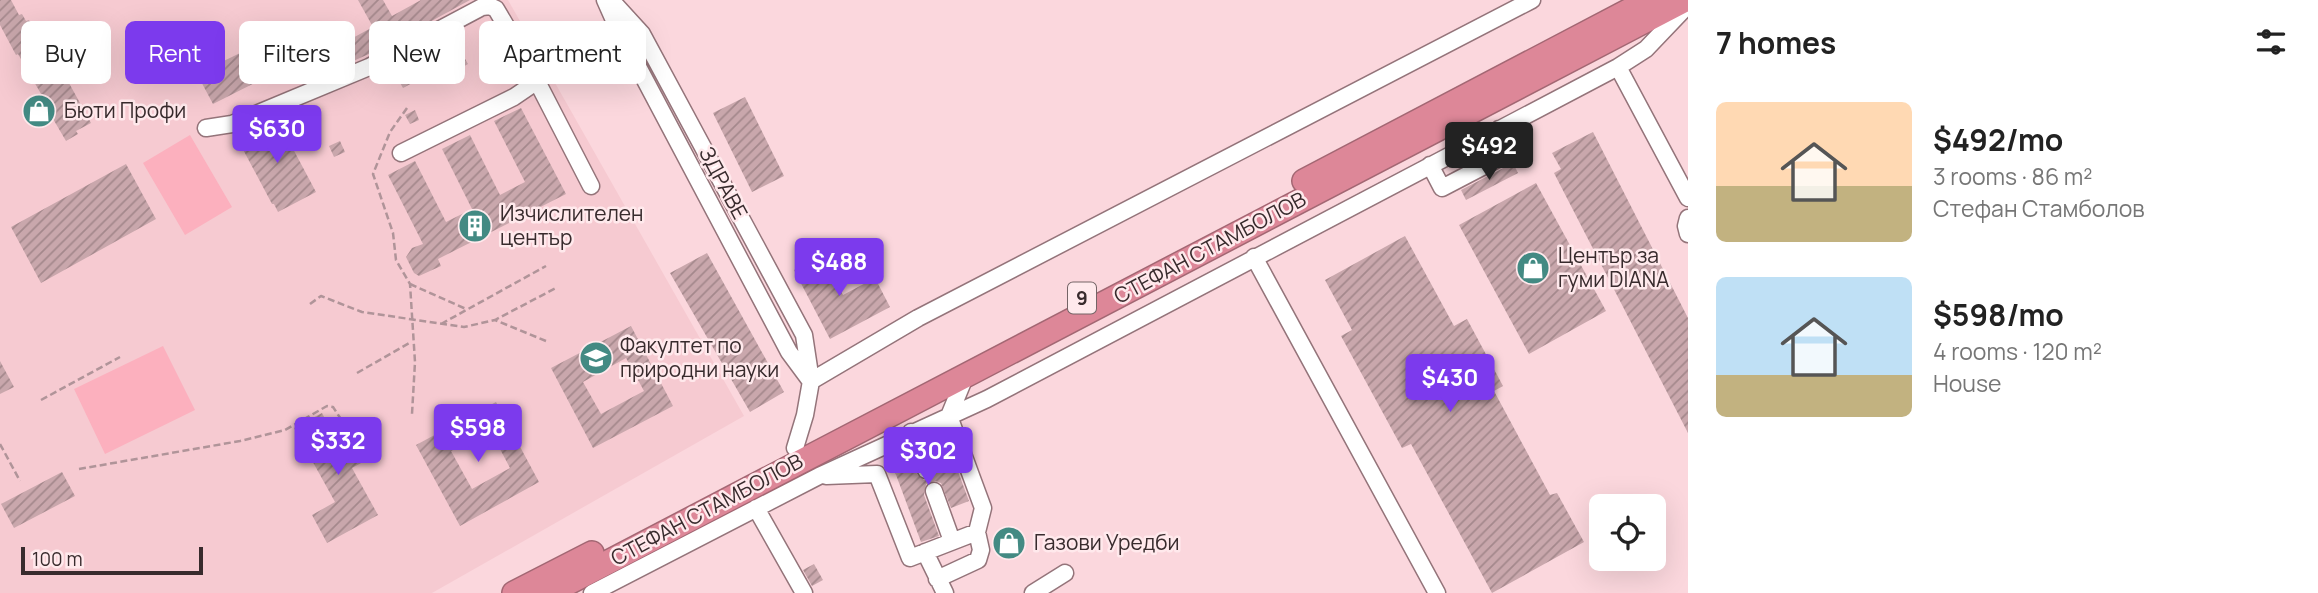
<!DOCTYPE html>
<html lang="en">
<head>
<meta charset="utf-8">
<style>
  body { margin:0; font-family:Manrope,sans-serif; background:#f6f6f6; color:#222; height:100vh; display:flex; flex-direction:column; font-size:26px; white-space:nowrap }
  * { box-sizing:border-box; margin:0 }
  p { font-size:23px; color:#767676 }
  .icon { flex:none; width:38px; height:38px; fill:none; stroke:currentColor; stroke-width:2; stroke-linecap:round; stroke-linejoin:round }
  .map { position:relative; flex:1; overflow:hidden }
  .drawer { display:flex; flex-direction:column; background:#fff; width:630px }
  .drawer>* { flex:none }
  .hud { position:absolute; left:21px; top:21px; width:665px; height:63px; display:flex; gap:14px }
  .controls { position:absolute; left:1589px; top:494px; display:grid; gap:14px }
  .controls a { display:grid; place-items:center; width:77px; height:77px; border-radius:10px; background:#fff; box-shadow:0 7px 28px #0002; font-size:35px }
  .scale { position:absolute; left:21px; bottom:18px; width:182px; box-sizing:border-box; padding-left:7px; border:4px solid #382b2d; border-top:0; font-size:19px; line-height:24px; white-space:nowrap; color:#382b2d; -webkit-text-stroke:5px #ffe9ec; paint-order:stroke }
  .price { position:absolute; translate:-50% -60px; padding:0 16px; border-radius:7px; background:#7c3aed; color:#fff; font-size:23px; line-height:46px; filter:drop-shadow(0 2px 4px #0008) }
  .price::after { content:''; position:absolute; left:50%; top:42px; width:21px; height:16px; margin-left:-10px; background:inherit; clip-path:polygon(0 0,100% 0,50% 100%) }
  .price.active { background:#222; color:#fff }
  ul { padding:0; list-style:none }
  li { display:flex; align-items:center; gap:21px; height:175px; padding:0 28px }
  li span { display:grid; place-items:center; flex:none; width:196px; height:140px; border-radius:10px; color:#555 }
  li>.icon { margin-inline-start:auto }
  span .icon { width:84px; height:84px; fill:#fffc; stroke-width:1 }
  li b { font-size:30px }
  h2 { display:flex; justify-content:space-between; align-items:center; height:84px; padding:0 28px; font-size:30px }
  .tag { padding:0 24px; border-radius:10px; background:#fff; box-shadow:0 7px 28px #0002; font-size:24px; line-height:63px }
  .tag.active { background:#7c3aed; color:#fff }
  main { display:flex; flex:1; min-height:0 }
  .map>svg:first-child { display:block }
</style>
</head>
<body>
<main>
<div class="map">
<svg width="1688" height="593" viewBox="0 0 1688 593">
  <defs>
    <pattern id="building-hatch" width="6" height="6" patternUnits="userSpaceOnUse" patternTransform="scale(1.75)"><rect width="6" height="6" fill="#c9a7ac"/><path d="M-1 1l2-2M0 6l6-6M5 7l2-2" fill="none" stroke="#a4888c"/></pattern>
  </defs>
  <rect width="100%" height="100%" fill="#fbd7dd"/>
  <path fill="#f6cad1" d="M 0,0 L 508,0 L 744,416 L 432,593 L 0,593 Z"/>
  <path fill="#fcb0be" d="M 190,135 L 232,207 L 185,235 L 143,163 Z
    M 163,346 L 195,410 L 105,454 L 74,389 Z"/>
  <path fill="url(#building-hatch)" fill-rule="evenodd" d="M 0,0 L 11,0 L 19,15 L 22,14 L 26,21 L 29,20 L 31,24 L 33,23 L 40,35 L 42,34 L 91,123 L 76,131 L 78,134 L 66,141 L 46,107 L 48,106 L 18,54 L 16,55 L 0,25 Z
    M 358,0 L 383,0 L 392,16 L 421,0 L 470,0 L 382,48 L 318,77 L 310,61 L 373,27 Z
    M 289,29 L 309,68 L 281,83 L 274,73 L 213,104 L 197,74 Z
    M 453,38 L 468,64 L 452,73 L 447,64 L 403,88 L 391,67 L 442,40 L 444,43 Z
    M 745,97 L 784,176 L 752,192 L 713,113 Z
    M 521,108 L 566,194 L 438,259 L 441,266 L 419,276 L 414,273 L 406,257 L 412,248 L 423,244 L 388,175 L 415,161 L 446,222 L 472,209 L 442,149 L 470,135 L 500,195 L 525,182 L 494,121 Z
    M 415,110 L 419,120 L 410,124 L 405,115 Z
    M 276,117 L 316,192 L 278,212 L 274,204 L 272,204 L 238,140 L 260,128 L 258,125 Z
    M 1593,132 L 1688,318 L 1688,433 L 1554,173 L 1561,169 L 1552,153 Z
    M 340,141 L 345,152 L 334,157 L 329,146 Z
    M 1513,163 L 1518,173 L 1466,200 L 1461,190 Z
    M 126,164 L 156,219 L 41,283 L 11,227 Z
    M 1536,183 L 1606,311 L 1529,354 L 1459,225 Z
    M 1405,236 L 1454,326 L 1467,319 L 1503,386 L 1494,391 L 1550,495 L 1557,493 L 1584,542 L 1492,593 L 1411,444 L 1402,448 L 1341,336 L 1352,330 L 1325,280 Z
    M 707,253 L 784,392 L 750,412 L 670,273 Z
    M 822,255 L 843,295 L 875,278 L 890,307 L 830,339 L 794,270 Z
    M 631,326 L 673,406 L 593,448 L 551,368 ZM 626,358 L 644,391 L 601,414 L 583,382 Z
    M 0,361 L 14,387 L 0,394 Z
    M 496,402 L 539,482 L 460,526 L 416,445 ZM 490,430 L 510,468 L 472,489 L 451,451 Z
    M 322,413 L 338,444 L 360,432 L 373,444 L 374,456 L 352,468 L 378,515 L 327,543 L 312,515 L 335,502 L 294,428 Z
    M 947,442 L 969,501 L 951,508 L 941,483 L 935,481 L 926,484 L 924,495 L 939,536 L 921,542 L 889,456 L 907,449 L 917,474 L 924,480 L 929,480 L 936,471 L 929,449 Z
    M 62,472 L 75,496 L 14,528 L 1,504 Z
    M 1011,529 L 1020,551 L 1006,556 L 997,534 Z
    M 814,564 L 823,580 L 812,586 L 803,570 Z"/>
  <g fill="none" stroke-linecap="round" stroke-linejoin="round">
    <path stroke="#d4b5ba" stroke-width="16" stroke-dasharray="16 8" stroke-linecap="butt" d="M 893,467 L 915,459"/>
    <defs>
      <path id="minor" d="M 605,0 L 617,27 L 789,352 L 809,379
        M 611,0 L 642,34 L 804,335 L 811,381 L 805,415 L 795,448
        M 1618,67 L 1688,198
        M 206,128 L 232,124 L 369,67 L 482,7 L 490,6 L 496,9 L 526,60 L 591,186
        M 401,153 L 514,97 L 536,82
        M 1430,165 L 1442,188 L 1511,152 L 1499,129
        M 1688,218 L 1686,226 L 1688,234
        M 1254,257 L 1437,593
        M 811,381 L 918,318 L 1532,0
        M 911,432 L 926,470
        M 826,476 L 877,474 L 910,558 L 977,532 L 983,508 L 949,416 L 965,377
        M 934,491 L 952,541
        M 756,508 L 804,593
        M 925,552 L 945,593
        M 937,579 L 978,560 L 981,550 L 977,532
        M 592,593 L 819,476 L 987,399 L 1618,67 L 1646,49 L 1688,5
        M 1033,593 L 1065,573"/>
      <path id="highway" d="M 1304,181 L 1649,0
        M 514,593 L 592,553
        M 549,593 L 1685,0"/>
    </defs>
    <use href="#minor" stroke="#94747a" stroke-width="19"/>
    <use href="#highway" stroke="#a36773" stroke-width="26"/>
    <path stroke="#b09499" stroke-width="2.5" stroke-dasharray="7 3.5" stroke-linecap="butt" d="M 407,108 L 390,132 L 373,174 L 393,233 L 396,260 L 410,284 L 415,362 L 412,414
      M 410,284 L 466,309
      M 310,304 L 321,296 L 362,312 L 464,327 L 495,320
      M 441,324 L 546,266
      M 546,341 L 495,320 L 556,288
      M 357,373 L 411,342
      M 41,400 L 120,357
      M 0,444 L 20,481
      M 79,469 L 240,441 L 285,430 L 327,406 L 333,407 L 350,433 L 380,421"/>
    <use href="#minor" stroke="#fff" stroke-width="16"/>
    <use href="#highway" stroke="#dd8798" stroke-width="23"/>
  </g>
  <defs>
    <symbol id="shop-disc" viewBox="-11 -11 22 22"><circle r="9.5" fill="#438a83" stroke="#ffe9ec"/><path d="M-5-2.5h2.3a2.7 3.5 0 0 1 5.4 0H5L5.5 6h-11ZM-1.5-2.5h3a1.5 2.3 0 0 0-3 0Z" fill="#fff"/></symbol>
    <symbol id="building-disc" viewBox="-11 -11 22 22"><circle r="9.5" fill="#438a83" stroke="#ffe9ec"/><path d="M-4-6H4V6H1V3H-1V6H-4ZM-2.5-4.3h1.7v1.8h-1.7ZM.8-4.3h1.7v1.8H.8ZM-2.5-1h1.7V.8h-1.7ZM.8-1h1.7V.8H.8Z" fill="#fff"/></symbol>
    <symbol id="university-disc" viewBox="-11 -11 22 22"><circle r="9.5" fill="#438a83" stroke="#ffe9ec"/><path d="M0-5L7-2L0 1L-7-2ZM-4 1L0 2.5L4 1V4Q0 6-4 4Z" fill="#fff"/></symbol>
  </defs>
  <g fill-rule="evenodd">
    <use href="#shop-disc" x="20" y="92" width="38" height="38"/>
    <use href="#building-disc" x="456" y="207" width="38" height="38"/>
    <use href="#shop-disc" x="1514" y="249" width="38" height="38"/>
    <use href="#university-disc" x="577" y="339" width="38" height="38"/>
    <use href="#shop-disc" x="990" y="524" width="38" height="38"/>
  </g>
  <g text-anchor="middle" stroke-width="5" stroke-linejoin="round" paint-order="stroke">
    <rect fill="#ffe9ec" stroke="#746466" stroke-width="2" x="1068" y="282.5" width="28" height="31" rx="5"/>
    <g font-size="19" font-weight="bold" fill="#382b2d">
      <text x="1082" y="305">9</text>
    </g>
    <g font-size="21" fill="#382b2d" stroke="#ffe9ec" text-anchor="start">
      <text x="64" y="118">Бюти Профи</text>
      <text x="500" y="221">Изчислителен<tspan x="500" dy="24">център</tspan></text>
      <text x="1558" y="263">Център за<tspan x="1558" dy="24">гуми DIANA</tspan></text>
      <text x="620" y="353">Факултет по<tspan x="620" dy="24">природни науки</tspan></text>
      <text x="1034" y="550">Газови Уредби</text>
    </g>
    <g font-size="21" fill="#382b2d" stroke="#ffe9ec">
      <text transform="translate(723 183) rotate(62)" y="7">ЗДРАВЕ</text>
      <text transform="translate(1210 248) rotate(-28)" y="7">СТЕФАН СТАМБОЛОВ</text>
      <text transform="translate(707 510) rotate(-28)" y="7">СТЕФАН СТАМБОЛОВ</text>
    </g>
  </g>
</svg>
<div class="controls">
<a><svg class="icon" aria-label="locate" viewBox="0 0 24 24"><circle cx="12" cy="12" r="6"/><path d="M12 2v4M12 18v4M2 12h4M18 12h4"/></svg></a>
</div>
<div class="scale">100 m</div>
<b class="price" style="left:277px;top:165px">$630</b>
<b class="price active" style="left:1489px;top:182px">$492</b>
<b class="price" style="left:839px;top:298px">$488</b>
<b class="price" style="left:1450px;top:414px">$430</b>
<b class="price" style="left:478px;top:464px">$598</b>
<b class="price" style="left:338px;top:477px">$332</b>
<b class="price" style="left:928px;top:487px">$302</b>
<div class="hud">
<a class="tag">Buy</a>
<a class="tag active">Rent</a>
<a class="tag">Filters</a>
<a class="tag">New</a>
<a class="tag">Apartment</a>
</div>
</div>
<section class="drawer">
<h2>7 homes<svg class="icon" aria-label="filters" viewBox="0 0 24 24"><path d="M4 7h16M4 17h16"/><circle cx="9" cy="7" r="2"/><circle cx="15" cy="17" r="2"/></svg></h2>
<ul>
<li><span style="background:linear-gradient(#ffd9b3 60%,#c2b280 0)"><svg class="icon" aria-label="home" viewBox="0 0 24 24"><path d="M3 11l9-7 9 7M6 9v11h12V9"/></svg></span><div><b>$492/mo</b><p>3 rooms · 86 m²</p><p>Стефан Стамболов</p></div></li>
<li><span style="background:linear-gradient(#bfe0f5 70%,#c2b280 0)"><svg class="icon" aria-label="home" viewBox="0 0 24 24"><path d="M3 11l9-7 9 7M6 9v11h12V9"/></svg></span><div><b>$598/mo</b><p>4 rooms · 120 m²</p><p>House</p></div></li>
</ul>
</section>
</main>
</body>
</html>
